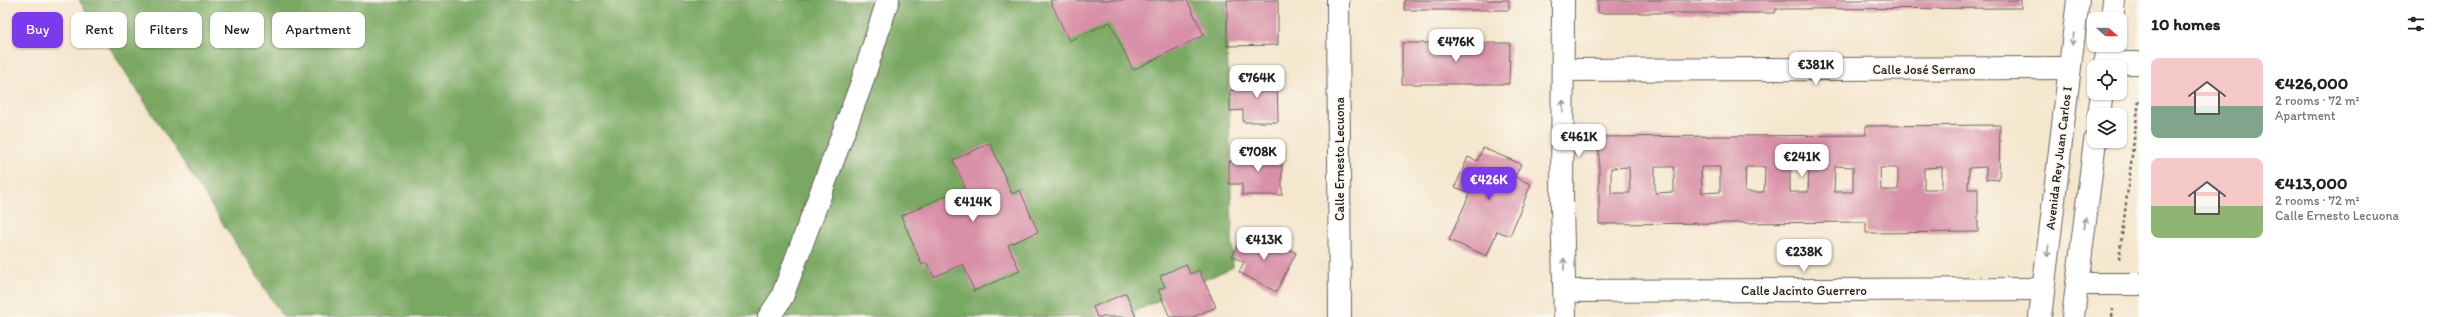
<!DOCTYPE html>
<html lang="en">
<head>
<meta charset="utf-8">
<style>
  body { margin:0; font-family:Itim,sans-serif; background:#f6f6f6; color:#222; height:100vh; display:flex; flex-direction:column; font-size:15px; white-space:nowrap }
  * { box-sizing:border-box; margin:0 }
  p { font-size:13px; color:#767676 }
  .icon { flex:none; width:22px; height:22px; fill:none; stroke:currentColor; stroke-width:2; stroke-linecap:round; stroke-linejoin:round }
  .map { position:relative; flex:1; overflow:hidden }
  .sheet { display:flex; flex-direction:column; background:#fff; width:300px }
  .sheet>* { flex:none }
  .top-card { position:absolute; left:12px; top:12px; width:380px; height:36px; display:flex; gap:8px }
  .needle { width:26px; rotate:111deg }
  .controls { position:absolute; left:2087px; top:12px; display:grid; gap:8px }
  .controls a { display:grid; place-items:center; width:40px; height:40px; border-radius:8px; background:#fff; box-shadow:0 1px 3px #0004; font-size:20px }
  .price { position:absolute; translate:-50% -34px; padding:0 9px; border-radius:8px; background:#fff; color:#222; font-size:13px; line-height:26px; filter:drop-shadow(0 1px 2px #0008) }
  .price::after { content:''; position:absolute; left:50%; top:24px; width:12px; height:9px; margin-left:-6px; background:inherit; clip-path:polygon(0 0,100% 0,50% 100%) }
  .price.on { background:#7c3aed; color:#fff }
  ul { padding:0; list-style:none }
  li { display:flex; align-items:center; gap:12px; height:100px; padding:0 12px }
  li span { display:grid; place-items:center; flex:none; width:112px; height:80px; border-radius:8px; color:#555 }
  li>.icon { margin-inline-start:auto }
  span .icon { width:48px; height:48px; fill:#fffc; stroke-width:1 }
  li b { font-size:17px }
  h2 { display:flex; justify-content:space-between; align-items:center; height:48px; padding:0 12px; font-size:17px }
  .chip { padding:0 14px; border-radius:8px; background:#fff; box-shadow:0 1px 3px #0004; font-size:14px; line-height:36px }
  .chip.on { background:#7c3aed; color:#fff }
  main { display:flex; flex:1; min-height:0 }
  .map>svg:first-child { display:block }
</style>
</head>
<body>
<main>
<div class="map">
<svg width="2139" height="317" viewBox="0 0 2139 317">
  <rect width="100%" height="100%" fill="#fbf7ec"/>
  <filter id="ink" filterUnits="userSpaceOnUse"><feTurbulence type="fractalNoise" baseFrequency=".025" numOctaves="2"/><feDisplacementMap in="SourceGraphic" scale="8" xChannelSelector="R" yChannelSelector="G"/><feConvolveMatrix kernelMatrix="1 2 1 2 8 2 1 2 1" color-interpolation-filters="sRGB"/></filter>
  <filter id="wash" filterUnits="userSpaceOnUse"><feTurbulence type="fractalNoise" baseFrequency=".012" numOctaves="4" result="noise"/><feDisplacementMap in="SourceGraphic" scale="16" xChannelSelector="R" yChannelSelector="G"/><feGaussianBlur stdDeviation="0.9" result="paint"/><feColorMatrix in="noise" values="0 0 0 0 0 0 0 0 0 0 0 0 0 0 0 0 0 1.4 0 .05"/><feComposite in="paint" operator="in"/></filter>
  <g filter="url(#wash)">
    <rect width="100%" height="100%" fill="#f5e6ce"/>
    <path fill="#79a862" stroke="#4a623f" d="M 79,0 L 1226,0 L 1233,267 L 1122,317 L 283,317 Z"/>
    <g id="blocks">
      <path fill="#d88fa7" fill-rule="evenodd" d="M 1050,0 L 1187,0 L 1204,35 L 1133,70 L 1110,22 L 1069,41 Z
        M 1227,0 L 1278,0 L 1278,45 L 1227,46 Z
        M 1404,0 L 1509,0 L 1509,10 L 1404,10 Z
        M 1598,0 L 2021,0 L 2021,8 L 1776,9 L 1775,13 L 1598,13 Z
        M 1402,43 L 1510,43 L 1509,84 L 1402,84 Z
        M 1243,75 L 1277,75 L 1278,122 L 1243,122 L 1243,110 L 1230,111 L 1230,90 L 1243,90 Z
        M 2000,125 L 1999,180 L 1986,179 L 1986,167 L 1969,168 L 1968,189 L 1978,189 L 1978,232 L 1866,233 L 1866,222 L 1599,224 L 1599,137 L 1866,135 L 1866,126 ZM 1835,166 L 1853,167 L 1853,192 L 1834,192 ZM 1629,167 L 1630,193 L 1611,193 L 1611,168 ZM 1655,167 L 1674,167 L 1674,192 L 1655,193 ZM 1701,167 L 1720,167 L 1720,192 L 1702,193 ZM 1746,167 L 1765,167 L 1764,192 L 1745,192 ZM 1790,167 L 1809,167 L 1808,192 L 1790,192 ZM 1942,167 L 1942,189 L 1924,189 L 1924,168 ZM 1880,168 L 1898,168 L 1898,190 L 1881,190 Z
        M 990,143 L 1012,194 L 1020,190 L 1038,232 L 1008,245 L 1020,271 L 974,291 L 963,264 L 934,277 L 927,263 L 922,265 L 901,216 L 965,187 L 953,160 Z
        M 1483,148 L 1521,164 L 1515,177 L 1531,184 L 1510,236 L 1497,231 L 1487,256 L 1449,240 L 1470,193 L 1455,187 L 1468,157 L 1477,161 Z
        M 1241,151 L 1282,151 L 1282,195 L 1242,195 L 1242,184 L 1229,184 L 1229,161 L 1241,161 Z
        M 1262,234 L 1296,253 L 1276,292 L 1239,272 L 1244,262 L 1232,256 L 1243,235 L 1258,243 Z
        M 1186,264 L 1190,274 L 1199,270 L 1216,307 L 1193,317 L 1170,317 L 1158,290 L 1165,287 L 1160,276 Z
        M 1126,293 L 1136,317 L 1097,317 L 1093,307 Z"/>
    </g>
  </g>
  <g filter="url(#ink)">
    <use href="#blocks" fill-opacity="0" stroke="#68635a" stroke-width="1"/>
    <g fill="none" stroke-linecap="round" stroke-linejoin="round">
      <defs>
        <path id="minor" d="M 1338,0 L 1340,317
          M 1563,0 L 1562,207 L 1565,317
          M 2105,63 L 2139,63
          M 1563,70 L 2069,68
          M 2077,284 L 2139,284
          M 1565,291 L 2043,289
          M 769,317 L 782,297 L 861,85 L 888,0"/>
        <path id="major" d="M 2112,19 L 2114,0
          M 2105,67 L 2108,45
          M 2099,115 L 2102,93
          M 2040,317 L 2078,0
          M 2073,317 L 2095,141"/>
      </defs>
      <use href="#minor" stroke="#68635a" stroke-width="24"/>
      <use href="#major" stroke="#68635a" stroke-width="24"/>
      <path stroke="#68635a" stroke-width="2.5" stroke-dasharray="3 3" stroke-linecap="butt" d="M 2119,259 L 2139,100
        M 2112,317 L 2113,309"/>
      <use href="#minor" stroke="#fff" stroke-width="22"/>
      <use href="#major" stroke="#fff" stroke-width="22"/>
    </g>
    <defs><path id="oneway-shaft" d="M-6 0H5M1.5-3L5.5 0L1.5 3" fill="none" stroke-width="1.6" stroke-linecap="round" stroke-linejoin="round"/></defs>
    <g stroke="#999">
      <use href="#oneway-shaft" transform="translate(2073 39) rotate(98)"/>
      <use href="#oneway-shaft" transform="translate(1563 106) rotate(-89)"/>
      <use href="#oneway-shaft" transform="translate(2085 223) rotate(-83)"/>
      <use href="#oneway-shaft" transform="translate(2048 251) rotate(97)"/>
      <use href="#oneway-shaft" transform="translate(1564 264) rotate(-92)"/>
    </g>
  </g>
  <g text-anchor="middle" stroke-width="3.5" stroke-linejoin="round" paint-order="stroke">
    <g font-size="13" fill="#1c1c1c" stroke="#fbf7ec">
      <text x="1924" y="74">Calle José Serrano</text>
      <text transform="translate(2058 158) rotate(-83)" y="5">Avenida Rey Juan Carlos I</text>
      <text transform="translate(1339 159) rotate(-90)" y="5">Calle Ernesto Lecuona</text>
      <text x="1804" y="295">Calle Jacinto Guerrero</text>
    </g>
  </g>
</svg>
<div class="controls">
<a><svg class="needle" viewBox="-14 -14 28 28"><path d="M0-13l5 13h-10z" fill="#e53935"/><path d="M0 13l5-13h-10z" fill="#767676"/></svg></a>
<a><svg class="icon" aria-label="locate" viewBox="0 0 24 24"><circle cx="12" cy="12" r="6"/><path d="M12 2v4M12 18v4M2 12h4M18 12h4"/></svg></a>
<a><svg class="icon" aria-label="layers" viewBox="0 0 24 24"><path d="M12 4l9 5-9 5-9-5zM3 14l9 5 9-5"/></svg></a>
</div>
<b class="price" style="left:1456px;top:63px">€476K</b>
<b class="price" style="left:1816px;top:86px">€381K</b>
<b class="price" style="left:1257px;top:99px">€764K</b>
<b class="price" style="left:1579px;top:158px">€461K</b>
<b class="price" style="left:1258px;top:173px">€708K</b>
<b class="price" style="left:1802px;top:178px">€241K</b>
<b class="price on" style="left:1489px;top:201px">€426K</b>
<b class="price" style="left:973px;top:223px">€414K</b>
<b class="price" style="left:1264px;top:261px">€413K</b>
<b class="price" style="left:1804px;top:273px">€238K</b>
<div class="top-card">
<a class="chip on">Buy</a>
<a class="chip">Rent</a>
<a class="chip">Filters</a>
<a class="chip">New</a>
<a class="chip">Apartment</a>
</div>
</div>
<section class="sheet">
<h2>10 homes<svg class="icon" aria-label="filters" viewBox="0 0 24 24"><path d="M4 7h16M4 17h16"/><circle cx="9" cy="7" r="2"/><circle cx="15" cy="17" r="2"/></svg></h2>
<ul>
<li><span style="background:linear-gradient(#f6c9c9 60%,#7fa58c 0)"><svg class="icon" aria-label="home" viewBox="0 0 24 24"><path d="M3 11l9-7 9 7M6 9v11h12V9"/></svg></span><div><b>€426,000</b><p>2 rooms · 72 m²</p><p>Apartment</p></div></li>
<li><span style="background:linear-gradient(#f6c9c9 60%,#8fb573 0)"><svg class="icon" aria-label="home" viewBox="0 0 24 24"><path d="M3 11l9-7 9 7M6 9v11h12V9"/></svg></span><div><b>€413,000</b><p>2 rooms · 72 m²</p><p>Calle Ernesto Lecuona</p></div></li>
</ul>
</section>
</main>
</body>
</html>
